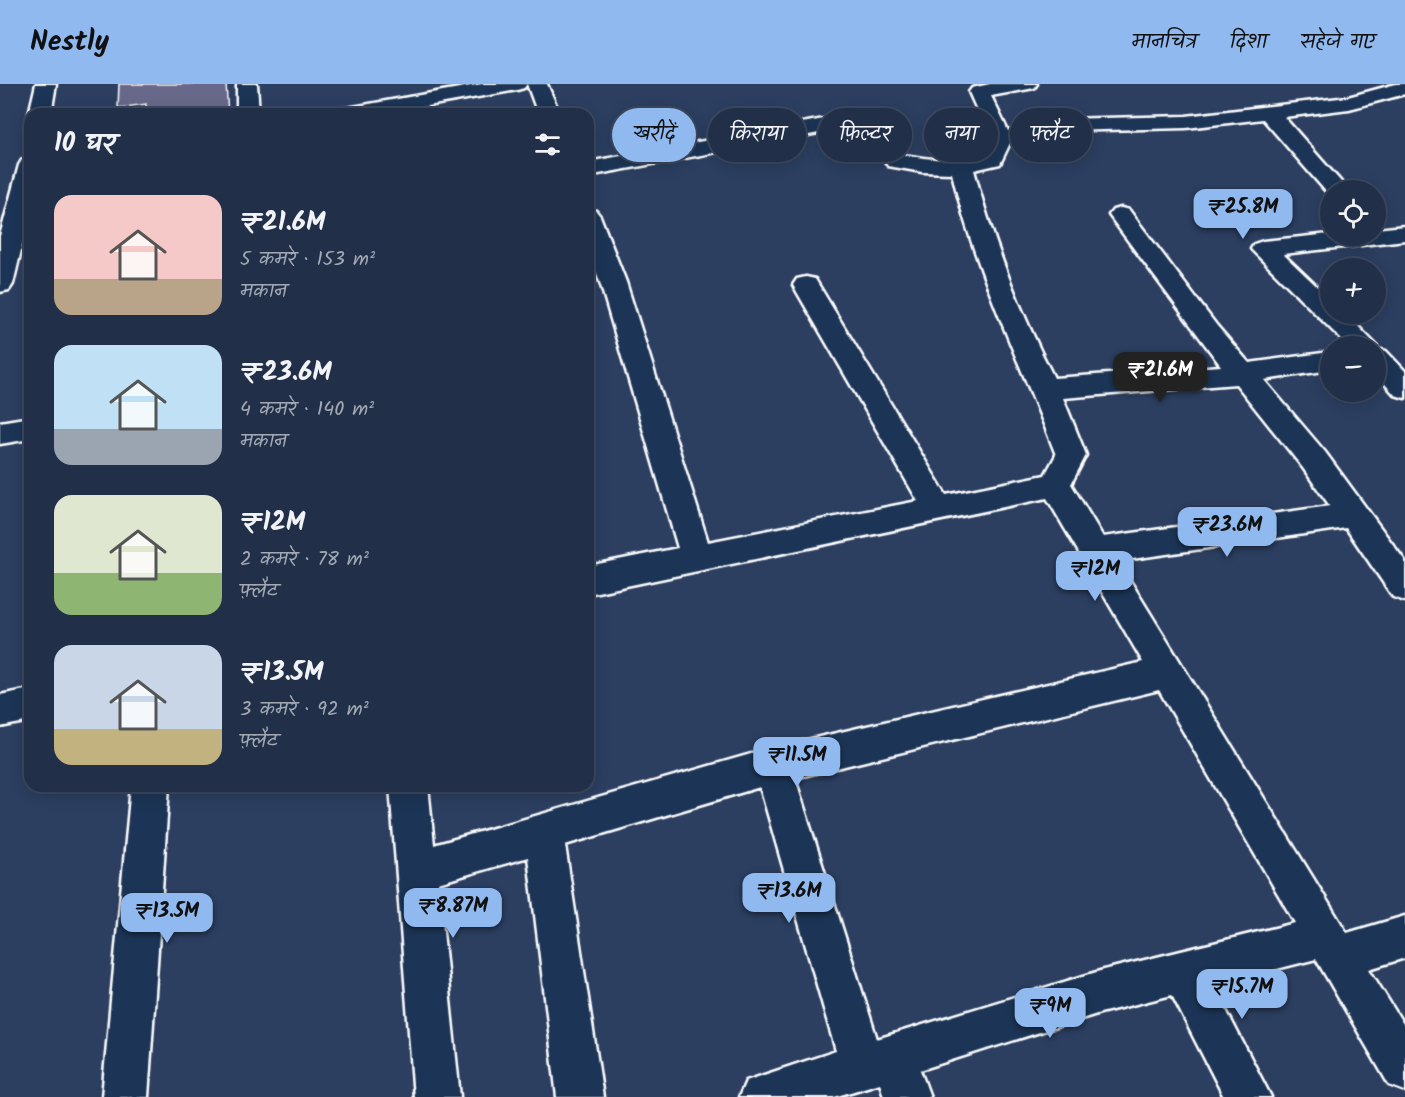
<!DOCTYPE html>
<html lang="hi">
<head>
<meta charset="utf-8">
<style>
  body { margin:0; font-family:Kalam,"Playpen Sans Deva",sans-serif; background:#2d3b53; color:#f1f3f6; height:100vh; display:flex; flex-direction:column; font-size:22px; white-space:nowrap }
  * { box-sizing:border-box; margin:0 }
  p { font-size:20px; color:#a2a9b4 }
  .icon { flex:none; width:33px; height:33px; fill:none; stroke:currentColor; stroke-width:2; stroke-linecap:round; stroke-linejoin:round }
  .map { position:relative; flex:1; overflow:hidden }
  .side { position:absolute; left:24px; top:24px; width:570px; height:684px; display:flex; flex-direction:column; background:#212f49; border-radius:18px; box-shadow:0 3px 15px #0003,0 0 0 2px #3e4a61 }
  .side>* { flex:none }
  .hud { position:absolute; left:612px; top:24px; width:570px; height:54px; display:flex; gap:12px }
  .buttons { position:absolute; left:1320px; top:96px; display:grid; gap:12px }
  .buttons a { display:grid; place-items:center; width:66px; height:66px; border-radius:50%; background:#212f49; box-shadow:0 3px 15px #0003,0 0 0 2px #3e4a61; font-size:30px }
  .price { position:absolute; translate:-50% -51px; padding:0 14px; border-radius:12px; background:#90b9f0; color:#111; font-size:20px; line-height:39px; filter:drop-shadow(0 2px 3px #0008) }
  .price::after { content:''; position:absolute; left:50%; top:36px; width:18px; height:14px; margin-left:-9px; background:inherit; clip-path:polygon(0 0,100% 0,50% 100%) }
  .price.current { background:#222; color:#fff }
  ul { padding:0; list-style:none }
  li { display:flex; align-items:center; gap:18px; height:150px; padding:0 30px }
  li span { display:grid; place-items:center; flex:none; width:168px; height:120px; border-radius:18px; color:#555 }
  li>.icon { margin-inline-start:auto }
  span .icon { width:72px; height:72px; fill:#fffc; stroke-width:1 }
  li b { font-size:26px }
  h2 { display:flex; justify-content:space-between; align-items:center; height:72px; padding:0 30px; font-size:26px }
  .pill { padding:0 21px; border-radius:27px; background:#212f49; box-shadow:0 3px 15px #0003,0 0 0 2px #3e4a61; font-size:21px; line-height:54px }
  .pill.current { background:#90b9f0; color:#111 }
  header { display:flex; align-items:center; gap:36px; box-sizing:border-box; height:84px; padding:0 30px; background:#90b9f0; color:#111 }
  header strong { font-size:28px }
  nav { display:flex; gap:33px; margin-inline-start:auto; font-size:21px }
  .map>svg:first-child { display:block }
</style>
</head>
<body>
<header>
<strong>Nestly</strong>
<nav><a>मानचित्र</a><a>दिशा</a><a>सहेजे गए</a></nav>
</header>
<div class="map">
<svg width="1405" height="1013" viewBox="0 0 1405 1013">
  <rect width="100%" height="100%" fill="#2c3f61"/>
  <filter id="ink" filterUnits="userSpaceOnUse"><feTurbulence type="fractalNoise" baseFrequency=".0167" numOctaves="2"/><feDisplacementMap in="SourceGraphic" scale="12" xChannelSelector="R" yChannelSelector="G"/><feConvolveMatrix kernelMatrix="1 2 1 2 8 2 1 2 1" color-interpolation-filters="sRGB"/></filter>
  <g filter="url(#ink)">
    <path fill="#68678a" stroke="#fff" stroke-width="1.5" d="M 119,0 L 226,0 L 228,30 L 166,30 L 166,25 L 146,28 L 146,30 L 122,30 L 146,26 L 146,20 L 118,24 Z"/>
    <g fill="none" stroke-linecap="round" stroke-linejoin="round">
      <defs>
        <path id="minor" d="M 36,0 L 56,0 L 51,30 L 29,30 Z
          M 237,0 L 257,0 L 259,30 L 237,30 Z
          M 482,0 L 547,0 L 560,30 L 538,30 L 527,0 L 524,4 L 517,6 L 383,30 L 336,30 L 339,25 L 347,24 Z
          M 990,0 L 1037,0 L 1034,4 L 991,12 L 1008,47 L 1062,35 L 1186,32 L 1348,13 L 1396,0 L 1405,0 L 1405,10 L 1349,25 L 1284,33 L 1348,106 L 1330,106 L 1330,112 L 1263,35 L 1186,44 L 1062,47 L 1010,59 L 1000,80 L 974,86 C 993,159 1020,228 1054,294 L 1221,282 L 1109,131 L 1113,126 L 1121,124 L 1129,126 L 1217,242 L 1249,279 L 1330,268 L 1330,286 L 1264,296 L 1325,368 L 1405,477 L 1405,517 L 1393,513 L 1346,444 L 1118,477 L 1347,849 L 1405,832 L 1405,874 L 1369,885 L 1405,943 L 1405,1007 L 1389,1001 L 1316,875 L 1213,901 L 1271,1013 L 1224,1013 L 1172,911 L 1100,929 L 920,986 L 930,1013 L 884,1013 L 880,999 L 834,1013 L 739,1013 L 746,997 L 836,967 L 760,703 L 565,761 L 603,1013 L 557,1013 L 528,773 L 438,799 L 460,1013 L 414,1013 L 390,702 L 428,702 L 434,761 L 772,664 L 1143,578 L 1047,414 L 588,510 L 588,482 L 678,464 L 600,198 L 588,164 L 588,125 L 596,127 L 600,132 L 626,198 L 708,458 L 918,417 L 793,201 L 797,195 L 806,193 L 815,195 L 946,411 L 1045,391 L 1056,371 C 1020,277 975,188 952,89 L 922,88 L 888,82 L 862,41 L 588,92 L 588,78 L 868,27 L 876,28 L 904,71 C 931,76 956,78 983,71 L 990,55 L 969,8 L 972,4 ZM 1236,300 L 1303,384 L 1330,422 L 1103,453 L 1071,400 L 1086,371 L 1063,314 ZM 1159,606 L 1295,839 L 1100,887 L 877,955 L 795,694 Z
          M 30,74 L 30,128 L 13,200 L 9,206 L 0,208 L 0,152 L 19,81 L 22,76 Z
          M 1405,142 L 1405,156 L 1283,170 L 1330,215 L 1330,230 L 1346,230 L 1377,262 L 1376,265 L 1386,267 L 1405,287 L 1405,314 L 1395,311 L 1376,290 L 1376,262 L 1348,262 L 1251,165 L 1254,160 L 1263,157 L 1330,150 L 1376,152 L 1376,145 Z
          M 30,333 L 30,355 L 0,360 L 0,338 Z
          M 30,605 L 30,637 L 0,643 L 0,611 Z
          M 131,702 L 169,702 L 148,1013 L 102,1013 Z"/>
      </defs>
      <use href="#minor" stroke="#fff" stroke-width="5"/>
      <use href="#minor" fill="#1d3557" fill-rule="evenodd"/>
    </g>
  </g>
</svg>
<div class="buttons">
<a><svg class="icon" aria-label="locate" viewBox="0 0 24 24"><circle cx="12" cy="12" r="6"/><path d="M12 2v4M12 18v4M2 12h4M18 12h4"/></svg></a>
<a>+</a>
<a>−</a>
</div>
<b class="price" style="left:1243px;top:156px">₹25.8M</b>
<b class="price current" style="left:1160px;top:319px">₹21.6M</b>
<b class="price" style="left:1227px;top:474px">₹23.6M</b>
<b class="price" style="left:1095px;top:518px">₹12M</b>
<b class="price" style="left:797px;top:704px">₹11.5M</b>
<b class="price" style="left:789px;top:840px">₹13.6M</b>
<b class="price" style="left:453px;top:855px">₹8.87M</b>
<b class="price" style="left:167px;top:860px">₹13.5M</b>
<b class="price" style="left:1242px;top:936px">₹15.7M</b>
<b class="price" style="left:1050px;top:955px">₹9M</b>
<div class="hud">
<a class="pill current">खरीदें</a>
<a class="pill">किराया</a>
<a class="pill">फ़िल्टर</a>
<a class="pill">नया</a>
<a class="pill">फ़्लैट</a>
</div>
<section class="side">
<h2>10 घर<svg class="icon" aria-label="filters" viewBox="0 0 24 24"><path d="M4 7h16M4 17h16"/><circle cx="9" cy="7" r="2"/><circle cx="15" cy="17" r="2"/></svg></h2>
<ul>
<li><span style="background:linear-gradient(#f6c9c9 70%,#b9a48a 0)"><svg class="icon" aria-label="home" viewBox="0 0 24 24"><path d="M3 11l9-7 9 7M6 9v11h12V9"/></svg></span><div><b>₹21.6M</b><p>5 कमरे · 153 m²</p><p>मकान</p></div></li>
<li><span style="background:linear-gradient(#bfe0f5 70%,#9aa5b1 0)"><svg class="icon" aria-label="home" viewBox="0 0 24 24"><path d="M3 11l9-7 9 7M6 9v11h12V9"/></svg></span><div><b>₹23.6M</b><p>4 कमरे · 140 m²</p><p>मकान</p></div></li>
<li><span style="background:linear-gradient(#dfe7d0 65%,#8fb573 0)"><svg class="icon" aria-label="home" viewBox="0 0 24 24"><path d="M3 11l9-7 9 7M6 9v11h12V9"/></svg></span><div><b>₹12M</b><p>2 कमरे · 78 m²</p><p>फ़्लैट</p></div></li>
<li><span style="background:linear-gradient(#c9d6e8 70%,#c2b280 0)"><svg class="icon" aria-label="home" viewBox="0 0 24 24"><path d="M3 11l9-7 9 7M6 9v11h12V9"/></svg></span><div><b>₹13.5M</b><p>3 कमरे · 92 m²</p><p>फ़्लैट</p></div></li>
</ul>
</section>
</div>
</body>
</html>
